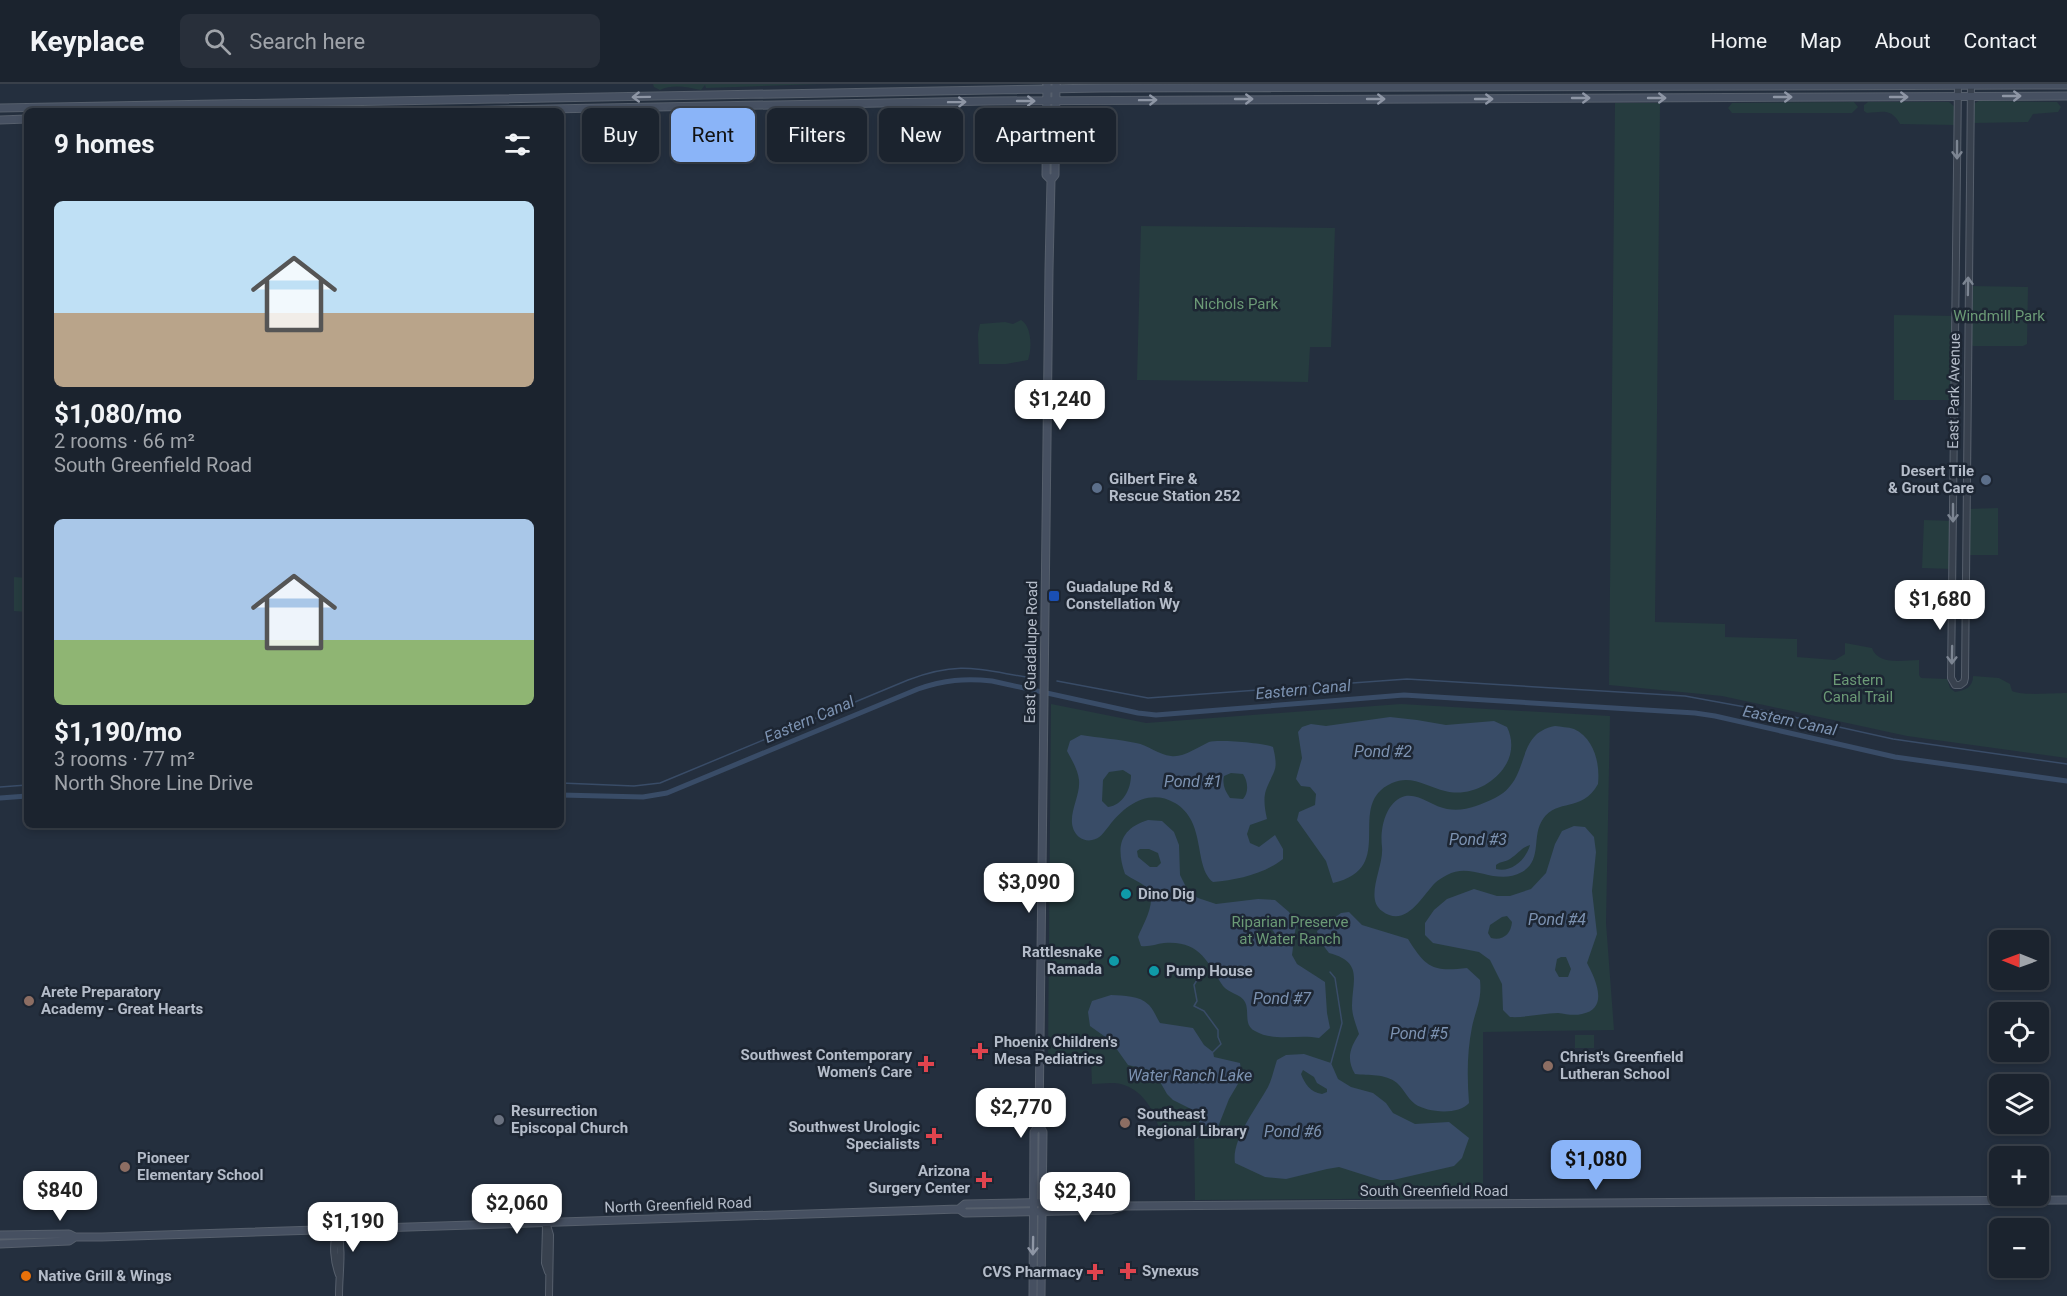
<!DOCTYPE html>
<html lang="en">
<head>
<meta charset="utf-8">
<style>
  body { margin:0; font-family:Roboto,sans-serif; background:#282f3a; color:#f1f3f6; height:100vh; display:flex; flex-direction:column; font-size:22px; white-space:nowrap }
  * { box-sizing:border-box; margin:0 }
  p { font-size:20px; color:#a0a4aa }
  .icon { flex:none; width:33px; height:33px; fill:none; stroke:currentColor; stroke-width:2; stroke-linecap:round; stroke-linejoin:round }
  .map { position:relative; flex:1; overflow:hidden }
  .details { position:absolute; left:24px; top:24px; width:540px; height:720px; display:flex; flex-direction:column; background:#1b232e; border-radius:9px; box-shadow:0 3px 9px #0003,0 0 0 2px #39404a }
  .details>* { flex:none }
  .hud { position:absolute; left:582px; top:24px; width:570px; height:54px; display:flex; gap:12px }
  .needle { width:39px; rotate:271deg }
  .tools { position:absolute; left:1989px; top:846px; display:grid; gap:12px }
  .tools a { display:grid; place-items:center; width:60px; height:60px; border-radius:9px; background:#1b232e; box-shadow:0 3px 9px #0003,0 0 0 2px #39404a; font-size:30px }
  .price { position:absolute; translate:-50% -51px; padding:0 14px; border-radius:12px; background:#fff; color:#222; font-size:20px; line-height:39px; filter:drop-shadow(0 2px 3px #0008) }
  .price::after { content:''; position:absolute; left:50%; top:36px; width:18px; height:14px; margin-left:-9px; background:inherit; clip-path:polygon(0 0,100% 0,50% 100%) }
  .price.active { background:#8ab4f8; color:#111 }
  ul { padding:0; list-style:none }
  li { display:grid; align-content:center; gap:12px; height:318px; padding:0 30px }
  li span { display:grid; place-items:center; height:186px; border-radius:9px; color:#555 }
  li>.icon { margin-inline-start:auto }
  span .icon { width:108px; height:108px; fill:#fffc; stroke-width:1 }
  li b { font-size:26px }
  h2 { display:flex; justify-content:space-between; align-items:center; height:72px; padding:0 30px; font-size:26px }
  .chip { padding:0 21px; border-radius:9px; background:#1b232e; box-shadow:0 3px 9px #0003,0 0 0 2px #39404a; font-size:21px; line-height:54px }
  .chip.active { background:#8ab4f8; color:#111 }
  header { display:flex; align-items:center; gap:36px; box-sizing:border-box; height:84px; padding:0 30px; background:#1b232e; border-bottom:2px solid #39404a }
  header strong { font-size:28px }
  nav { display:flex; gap:33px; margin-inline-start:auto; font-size:21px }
  .search { width:420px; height:54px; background:#282f3a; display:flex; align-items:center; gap:15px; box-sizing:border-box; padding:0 21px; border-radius:9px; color:#a0a4aa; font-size:22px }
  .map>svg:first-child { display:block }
</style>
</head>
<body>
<header>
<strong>Keyplace</strong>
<div class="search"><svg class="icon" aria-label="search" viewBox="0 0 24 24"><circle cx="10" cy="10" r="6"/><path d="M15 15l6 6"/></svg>Search here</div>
<nav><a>Home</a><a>Map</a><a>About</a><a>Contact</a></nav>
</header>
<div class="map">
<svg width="2067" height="1212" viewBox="0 0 2067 1212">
  <rect width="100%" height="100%" fill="#242f3e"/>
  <path fill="#263c3f" d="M 653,0 L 821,0 L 706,4 L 705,1 L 701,6 C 686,3 673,0 660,6 L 654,3 Z
    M 1979,17 L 2057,18 L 2061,23 L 2058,28 L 2033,30 L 2028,38 L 1974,39 L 1973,20 Z
    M 1854,18 L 1858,23 L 1852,29 L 1732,29 L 1728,24 L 1732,19 Z
    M 1868,18 L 1949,18 L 1955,23 L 1955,41 L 1900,40 C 1891,24 1883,28 1867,29 L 1864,27 L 1864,21 Z
    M 1615,19 L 1660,19 L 1655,538 L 1725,540 L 1725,553 L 1797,555 L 1797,573 L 1835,576 L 1845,570 L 1845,559 L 1872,564 C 1878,582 1904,576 1919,576 L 1919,591 L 1921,594 L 1947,595 L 1950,604 L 1955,608 C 1966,606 1973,603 1973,592 L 1999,594 L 2010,600 L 2012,607 C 2022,612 2053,609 2067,609 L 2067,674 L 1907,652 L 1722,612 L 1609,601 Z
    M 1141,142 L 1335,144 L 1331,263 L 1310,263 L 1308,298 L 1137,296 Z
    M 1970,202 L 2028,203 L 2027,260 L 2023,262 L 1973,262 L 1970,260 Z
    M 1894,231 L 1956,232 L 1954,316 L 1894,316 Z
    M 1021,236 C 1032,242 1032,265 1028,276 L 1006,280 L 979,280 L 978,250 L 980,240 L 1005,238 L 1013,240 Z
    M 1998,424 L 1998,471 L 1966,471 L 1967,425 Z
    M 1924,436 L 1953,437 L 1953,485 L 1922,484 Z
    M 14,493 L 27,494 L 27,528 L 14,527 Z
    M 1051,620 L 1146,639 L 1401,620 L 1610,632 L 1606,839 L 1614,946 L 1483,948 L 1483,1114 L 1195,1116 L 1194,1043 L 1164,1043 L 1159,1044 C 1153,1024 1142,1006 1121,1000 C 1112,998 1100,1000 1092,1000 L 1091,976 L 1048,975 Z
    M 1575,951 L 1594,951 L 1594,964 L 1575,964 Z"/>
  <path fill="#394c67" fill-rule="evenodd" d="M 1390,633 L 1417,636 L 1446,641 L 1494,637 L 1507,643 C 1513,655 1513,670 1505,682 C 1493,701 1468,713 1445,707 C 1428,703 1411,690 1392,699 C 1343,721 1400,784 1333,799 L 1326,777 L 1297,736 L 1299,728 L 1315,721 L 1316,710 L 1310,703 L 1301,702 L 1296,695 L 1302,674 L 1298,648 L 1302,643 L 1311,640 L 1326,642 Z
    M 1555,642 C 1561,643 1568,643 1574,645 C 1595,655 1600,680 1598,700 C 1582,729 1557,714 1543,735 C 1531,752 1543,776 1522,788 C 1495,803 1472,777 1447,791 C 1443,793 1438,796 1435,799 C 1422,812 1406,845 1382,827 C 1364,814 1384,783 1382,763 C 1380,747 1384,723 1400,714 C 1416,706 1432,723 1447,725 C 1465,728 1480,721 1495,714 C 1533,695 1513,650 1555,642 ZM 1530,761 C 1526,776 1511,789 1496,785 L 1496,781 C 1501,777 1505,778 1510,775 C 1518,770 1522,763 1530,761 Z
    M 1081,651 C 1099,654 1118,655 1136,659 C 1148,661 1159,671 1171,672 C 1183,674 1198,663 1209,658 C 1218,655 1265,659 1273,663 C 1279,688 1274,685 1266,706 C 1263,715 1265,726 1267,735 L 1250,741 L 1247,750 L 1250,759 L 1259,763 L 1275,751 L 1283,765 L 1283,775 C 1264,790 1237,796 1213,798 C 1193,782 1207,738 1175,719 C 1149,704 1125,721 1109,742 C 1104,748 1100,755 1092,756 C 1088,757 1083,756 1079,753 C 1062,737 1081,715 1079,696 C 1078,686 1072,676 1067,667 L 1070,657 ZM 1123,686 L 1131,691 C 1131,705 1123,721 1108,723 L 1102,717 L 1103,696 L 1109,688 ZM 1231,689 L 1243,690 C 1248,697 1249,709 1243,715 L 1230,714 C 1225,707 1222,700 1224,692 Z
    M 1148,736 L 1162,737 L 1174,748 L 1179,761 L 1180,791 L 1188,807 L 1198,814 L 1216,820 L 1258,815 L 1275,816 L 1289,828 L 1296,841 L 1292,871 L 1297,880 L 1325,898 L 1327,929 L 1330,944 L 1319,954 C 1299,950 1273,958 1255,947 C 1243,941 1250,928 1245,918 C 1241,910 1228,909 1223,902 C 1207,877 1199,856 1164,859 C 1156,860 1150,863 1141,862 L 1138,853 C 1143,840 1159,816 1146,803 C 1140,798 1132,795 1125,790 C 1116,764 1119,745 1148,736 ZM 1140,765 L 1149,765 L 1158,769 L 1161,779 L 1157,783 L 1150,783 L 1138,773 L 1137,767 ZM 1260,835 L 1263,835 L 1274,848 L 1277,854 L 1277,859 L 1274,862 L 1270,861 L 1255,843 L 1255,836 Z
    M 1574,742 L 1585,743 L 1594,753 L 1596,768 L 1592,807 L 1597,850 L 1587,879 C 1595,894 1610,925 1582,930 C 1573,932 1566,930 1558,929 C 1542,929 1526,934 1510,933 L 1503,926 L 1502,900 L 1490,876 L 1479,868 L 1433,859 L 1425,851 L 1425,839 L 1434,826 L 1447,815 L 1474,805 L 1497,812 L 1510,812 L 1531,805 L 1546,789 L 1555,760 L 1562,747 ZM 1507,832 L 1512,838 C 1511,850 1503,857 1491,854 L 1488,849 L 1490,841 L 1502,833 ZM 1561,873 L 1566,873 L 1571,885 L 1568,893 L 1559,893 L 1555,886 L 1557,875 Z
    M 1349,828 L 1362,841 L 1408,855 C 1426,884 1433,888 1467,884 L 1480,896 C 1482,917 1476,924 1472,943 C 1467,968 1467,993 1469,1019 C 1459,1031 1428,1029 1415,1020 C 1407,1014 1404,1005 1397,999 C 1385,989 1369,992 1355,990 C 1346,975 1350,964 1359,950 C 1356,941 1352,931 1352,922 C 1352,897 1364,878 1329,869 L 1319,856 L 1317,847 L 1341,829 Z
    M 1111,911 C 1124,912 1139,911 1149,921 C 1154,926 1156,933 1160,939 L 1193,944 L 1204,961 L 1213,968 L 1214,973 L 1240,979 L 1242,993 L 1229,1015 L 1218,1043 L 1211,1044 L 1200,1040 L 1195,1027 L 1173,1016 L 1167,1010 L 1159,996 L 1149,986 L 1128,981 L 1111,957 L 1090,942 L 1088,928 L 1092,917 Z
    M 1304,970 L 1331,979 L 1338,995 L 1351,1003 L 1373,1009 L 1386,1019 L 1393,1029 L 1415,1040 L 1449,1038 L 1469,1054 L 1462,1074 L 1454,1082 L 1393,1096 L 1380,1096 L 1339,1083 L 1327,1085 L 1286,1095 L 1265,1093 L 1235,1079 C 1231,1056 1257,1023 1268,1003 C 1272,995 1274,985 1277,976 L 1286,971 ZM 1303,986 L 1314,993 L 1317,999 L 1327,1005 L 1327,1008 L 1322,1010 C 1310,1008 1305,1000 1301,990 Z"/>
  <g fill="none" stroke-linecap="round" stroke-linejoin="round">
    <path stroke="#394c67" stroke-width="1.5" d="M 1057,597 L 1148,614 L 1407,595 L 1685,612 L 1767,627 L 1893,655 L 2067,680
      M 561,699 L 634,702 L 660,699 L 908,596 C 961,576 980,586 1032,594
      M 0,703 L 27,701
      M 1187,887 L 1197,896 L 1194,901 L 1197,917 L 1194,922 L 1204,927 L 1218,946 L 1218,953 L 1221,960 L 1213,968
      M 1330,888 L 1335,894 L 1342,939 L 1331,979
      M 1197,1054 L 1200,1051"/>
    <path stroke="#394c67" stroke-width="5" d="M 561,711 L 643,713 L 667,709 L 918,605 C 944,596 965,594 992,597 L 1138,629 L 1156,631 L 1404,611 L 1695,629 L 1715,632 L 1895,673 L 2067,697
      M 0,714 L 27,712"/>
    <defs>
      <path id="tertiary" d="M 1958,0 L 1951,594 L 1955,601 L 1960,601 L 1964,598 L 1965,594 L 1971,0
        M 546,1138 L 550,1151 L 549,1212
        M 546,1142 L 545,1179 L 548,1188
        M 338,1145 C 343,1168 339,1189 339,1212
        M 337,1147 C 332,1160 334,1178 339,1191"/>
      <path id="secondary" d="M 1047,0 L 1046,91 L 1051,96
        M 0,24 L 1101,4 L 2067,1
        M 443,27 L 989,17 L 2067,12
        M 0,36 L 27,35
        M 959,1125 L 965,1129 L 1111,1126 L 1124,1122 L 2067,1116
        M 0,1151 L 69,1150 L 75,1153 L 102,1153 L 959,1125 L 965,1120 L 1111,1117 L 1124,1122
        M 0,1160 L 69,1157 L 75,1153
        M 1033,1212 L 1034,1048 L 1039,1041
        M 1041,1212 L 1043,1048 L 1039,1041 L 1049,186 L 1051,96 L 1055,91 L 1056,0"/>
    </defs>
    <use href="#tertiary" stroke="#565f6c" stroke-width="8"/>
    <use href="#secondary" stroke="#565f6c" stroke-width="9"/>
    <use href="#tertiary" stroke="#38414e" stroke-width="6"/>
    <use href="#secondary" stroke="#465061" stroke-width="7"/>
  </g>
  <defs><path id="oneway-shaft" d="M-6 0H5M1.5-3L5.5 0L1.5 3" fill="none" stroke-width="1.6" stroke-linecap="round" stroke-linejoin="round" transform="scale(1.5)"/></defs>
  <g stroke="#8e96a5">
    <use href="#oneway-shaft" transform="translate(2012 12)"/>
    <use href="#oneway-shaft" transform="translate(641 13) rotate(179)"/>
    <use href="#oneway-shaft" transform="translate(1783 13)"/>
    <use href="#oneway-shaft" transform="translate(1899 13)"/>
    <use href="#oneway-shaft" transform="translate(1581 14)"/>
    <use href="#oneway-shaft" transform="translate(1657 14)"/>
    <use href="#oneway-shaft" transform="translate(1244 15)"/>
    <use href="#oneway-shaft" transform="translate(1376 15)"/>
    <use href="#oneway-shaft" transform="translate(1484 15)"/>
    <use href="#oneway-shaft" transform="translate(1148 16) rotate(-1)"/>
    <use href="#oneway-shaft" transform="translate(1026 17)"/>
    <use href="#oneway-shaft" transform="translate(957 18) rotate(-1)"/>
    <use href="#oneway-shaft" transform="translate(1033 1162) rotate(91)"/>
  </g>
  <g stroke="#7c8592">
    <use href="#oneway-shaft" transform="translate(1957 66) rotate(90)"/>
    <use href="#oneway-shaft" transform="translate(1968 202) rotate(-89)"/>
    <use href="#oneway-shaft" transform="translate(1953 429) rotate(90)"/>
    <use href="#oneway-shaft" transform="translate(1952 571) rotate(91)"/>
  </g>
  <g fill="#5c6f8a" stroke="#1d2633" stroke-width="2">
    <circle cx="1986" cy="396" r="6"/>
    <circle cx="1097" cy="404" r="6"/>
  </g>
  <rect fill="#1a4fb4" stroke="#1d2633" stroke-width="2" x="1048" y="506" width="12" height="12" rx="3"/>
  <g fill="#0f9aa8" stroke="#1d2633" stroke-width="2">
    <circle cx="1126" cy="810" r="6"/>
    <circle cx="1114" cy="877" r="6"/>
    <circle cx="1154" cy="887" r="6"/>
  </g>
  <g fill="#8d6e63" stroke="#1d2633" stroke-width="2">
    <circle cx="29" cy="917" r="6"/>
    <circle cx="1548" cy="982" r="6"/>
    <circle cx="1125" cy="1039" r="6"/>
    <circle cx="125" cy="1083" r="6"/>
  </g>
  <g fill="#e0444e" stroke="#1d2633" stroke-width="2">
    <path d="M977 958h6v6h6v6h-6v6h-6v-6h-6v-6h6z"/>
    <path d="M923 971h6v6h6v6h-6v6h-6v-6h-6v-6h6z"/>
    <path d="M931 1043h6v6h6v6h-6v6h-6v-6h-6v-6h6z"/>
    <path d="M981 1087h6v6h6v6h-6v6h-6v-6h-6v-6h6z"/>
    <path d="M1125 1178h6v6h6v6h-6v6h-6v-6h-6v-6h6z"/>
    <path d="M1092 1179h6v6h6v6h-6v6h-6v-6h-6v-6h6z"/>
  </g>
  <circle fill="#6b7280" stroke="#1d2633" stroke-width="2" cx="499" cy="1036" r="6"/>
  <circle fill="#e8710a" stroke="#1d2633" stroke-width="2" cx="26" cy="1192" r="6"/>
  <g text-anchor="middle" stroke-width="5" stroke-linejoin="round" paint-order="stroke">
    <g font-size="15" fill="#6b9a76" stroke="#1d2633">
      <text x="1236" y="225">Nichols Park</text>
      <text x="1999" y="237">Windmill Park</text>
      <text x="1858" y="601">Eastern<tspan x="1858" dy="17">Canal Trail</tspan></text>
      <text x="1290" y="843">Riparian Preserve<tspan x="1290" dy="17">at Water Ranch</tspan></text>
    </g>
    <g font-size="15" fill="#b4bcc9" stroke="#1d2633">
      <text transform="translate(1954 307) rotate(-89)" y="5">East Park Avenue</text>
      <text transform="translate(1031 568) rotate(-89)" y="5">East Guadalupe Road</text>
      <text x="1434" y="1112">South Greenfield Road</text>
      <text transform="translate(678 1121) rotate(-2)" y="5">North Greenfield Road</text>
    </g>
    <g font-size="15" font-weight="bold" fill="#b4bcc9" stroke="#1d2633" text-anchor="start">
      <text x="1974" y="392" text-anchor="end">Desert Tile<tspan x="1974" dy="17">&amp; Grout Care</tspan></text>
      <text x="1109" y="400">Gilbert Fire &amp;<tspan x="1109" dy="17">Rescue Station 252</tspan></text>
      <text x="1066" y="508">Guadalupe Rd &amp;<tspan x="1066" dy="17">Constellation Wy</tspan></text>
      <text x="1138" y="815">Dino Dig</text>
      <text x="1102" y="873" text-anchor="end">Rattlesnake<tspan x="1102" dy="17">Ramada</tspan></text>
      <text x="1166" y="892">Pump House</text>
      <text x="41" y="913">Arete Preparatory<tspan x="41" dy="17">Academy - Great Hearts</tspan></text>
      <text x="994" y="963">Phoenix Children's<tspan x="994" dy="17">Mesa Pediatrics</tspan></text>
      <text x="912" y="976" text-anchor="end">Southwest Contemporary<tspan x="912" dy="17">Women’s Care</tspan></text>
      <text x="1560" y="978">Christ's Greenfield<tspan x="1560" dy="17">Lutheran School</tspan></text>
      <text x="511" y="1032">Resurrection<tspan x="511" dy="17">Episcopal Church</tspan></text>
      <text x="1137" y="1035">Southeast<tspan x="1137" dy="17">Regional Library</tspan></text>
      <text x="920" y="1048" text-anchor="end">Southwest Urologic<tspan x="920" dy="17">Specialists</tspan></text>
      <text x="137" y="1079">Pioneer<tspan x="137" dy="17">Elementary School</tspan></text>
      <text x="970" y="1092" text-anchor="end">Arizona<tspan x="970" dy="17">Surgery Center</tspan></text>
      <text x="1142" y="1192">Synexus</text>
      <text x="1083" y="1193" text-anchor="end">CVS Pharmacy</text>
      <text x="38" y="1197">Native Grill &amp; Wings</text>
    </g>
    <g font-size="16" font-style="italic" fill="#7c92b1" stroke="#1d2633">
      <text transform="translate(1303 605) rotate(-5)" y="6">Eastern Canal</text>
      <text transform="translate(809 635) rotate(-23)" y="6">Eastern Canal</text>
      <text transform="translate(1790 636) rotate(12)" y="6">Eastern Canal</text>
      <text x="1383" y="673">Pond #2</text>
      <text x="1193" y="703">Pond #1</text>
      <text x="1478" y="761">Pond #3</text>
      <text x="1557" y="841">Pond #4</text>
      <text x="1282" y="920">Pond #7</text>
      <text x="1419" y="955">Pond #5</text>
      <text x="1190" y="997">Water Ranch Lake</text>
      <text x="1293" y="1053">Pond #6</text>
    </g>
  </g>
</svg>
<div class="tools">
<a><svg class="needle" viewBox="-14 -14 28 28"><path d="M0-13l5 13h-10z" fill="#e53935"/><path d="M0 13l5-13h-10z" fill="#a0a4aa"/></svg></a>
<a><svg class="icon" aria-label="locate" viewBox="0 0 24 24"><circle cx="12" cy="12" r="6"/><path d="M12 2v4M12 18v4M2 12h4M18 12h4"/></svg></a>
<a><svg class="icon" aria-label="layers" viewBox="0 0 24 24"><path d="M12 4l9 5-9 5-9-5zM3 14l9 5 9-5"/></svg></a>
<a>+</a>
<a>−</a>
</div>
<b class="price" style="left:1060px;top:347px">$1,240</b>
<b class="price" style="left:1940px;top:547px">$1,680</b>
<b class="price" style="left:1029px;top:830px">$3,090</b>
<b class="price" style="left:1021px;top:1055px">$2,770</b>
<b class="price active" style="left:1596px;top:1107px">$1,080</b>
<b class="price" style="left:60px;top:1138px">$840</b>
<b class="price" style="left:1085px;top:1139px">$2,340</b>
<b class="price" style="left:517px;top:1151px">$2,060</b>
<b class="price" style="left:353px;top:1169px">$1,190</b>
<div class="hud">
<a class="chip">Buy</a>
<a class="chip active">Rent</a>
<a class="chip">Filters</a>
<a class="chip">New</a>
<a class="chip">Apartment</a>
</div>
<section class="details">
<h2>9 homes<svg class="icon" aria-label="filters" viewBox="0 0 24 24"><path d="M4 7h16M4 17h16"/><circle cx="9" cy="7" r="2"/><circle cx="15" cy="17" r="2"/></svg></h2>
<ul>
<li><span style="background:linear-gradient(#bfe0f5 60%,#b9a48a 0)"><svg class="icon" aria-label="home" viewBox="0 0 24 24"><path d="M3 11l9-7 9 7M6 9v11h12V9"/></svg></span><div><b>$1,080/mo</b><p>2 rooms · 66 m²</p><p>South Greenfield Road</p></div></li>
<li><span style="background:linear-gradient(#a9c7e8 65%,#8fb573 0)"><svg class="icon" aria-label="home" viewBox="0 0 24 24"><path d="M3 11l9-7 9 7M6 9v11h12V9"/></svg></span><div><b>$1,190/mo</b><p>3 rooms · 77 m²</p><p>North Shore Line Drive</p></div></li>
</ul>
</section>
</div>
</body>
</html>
